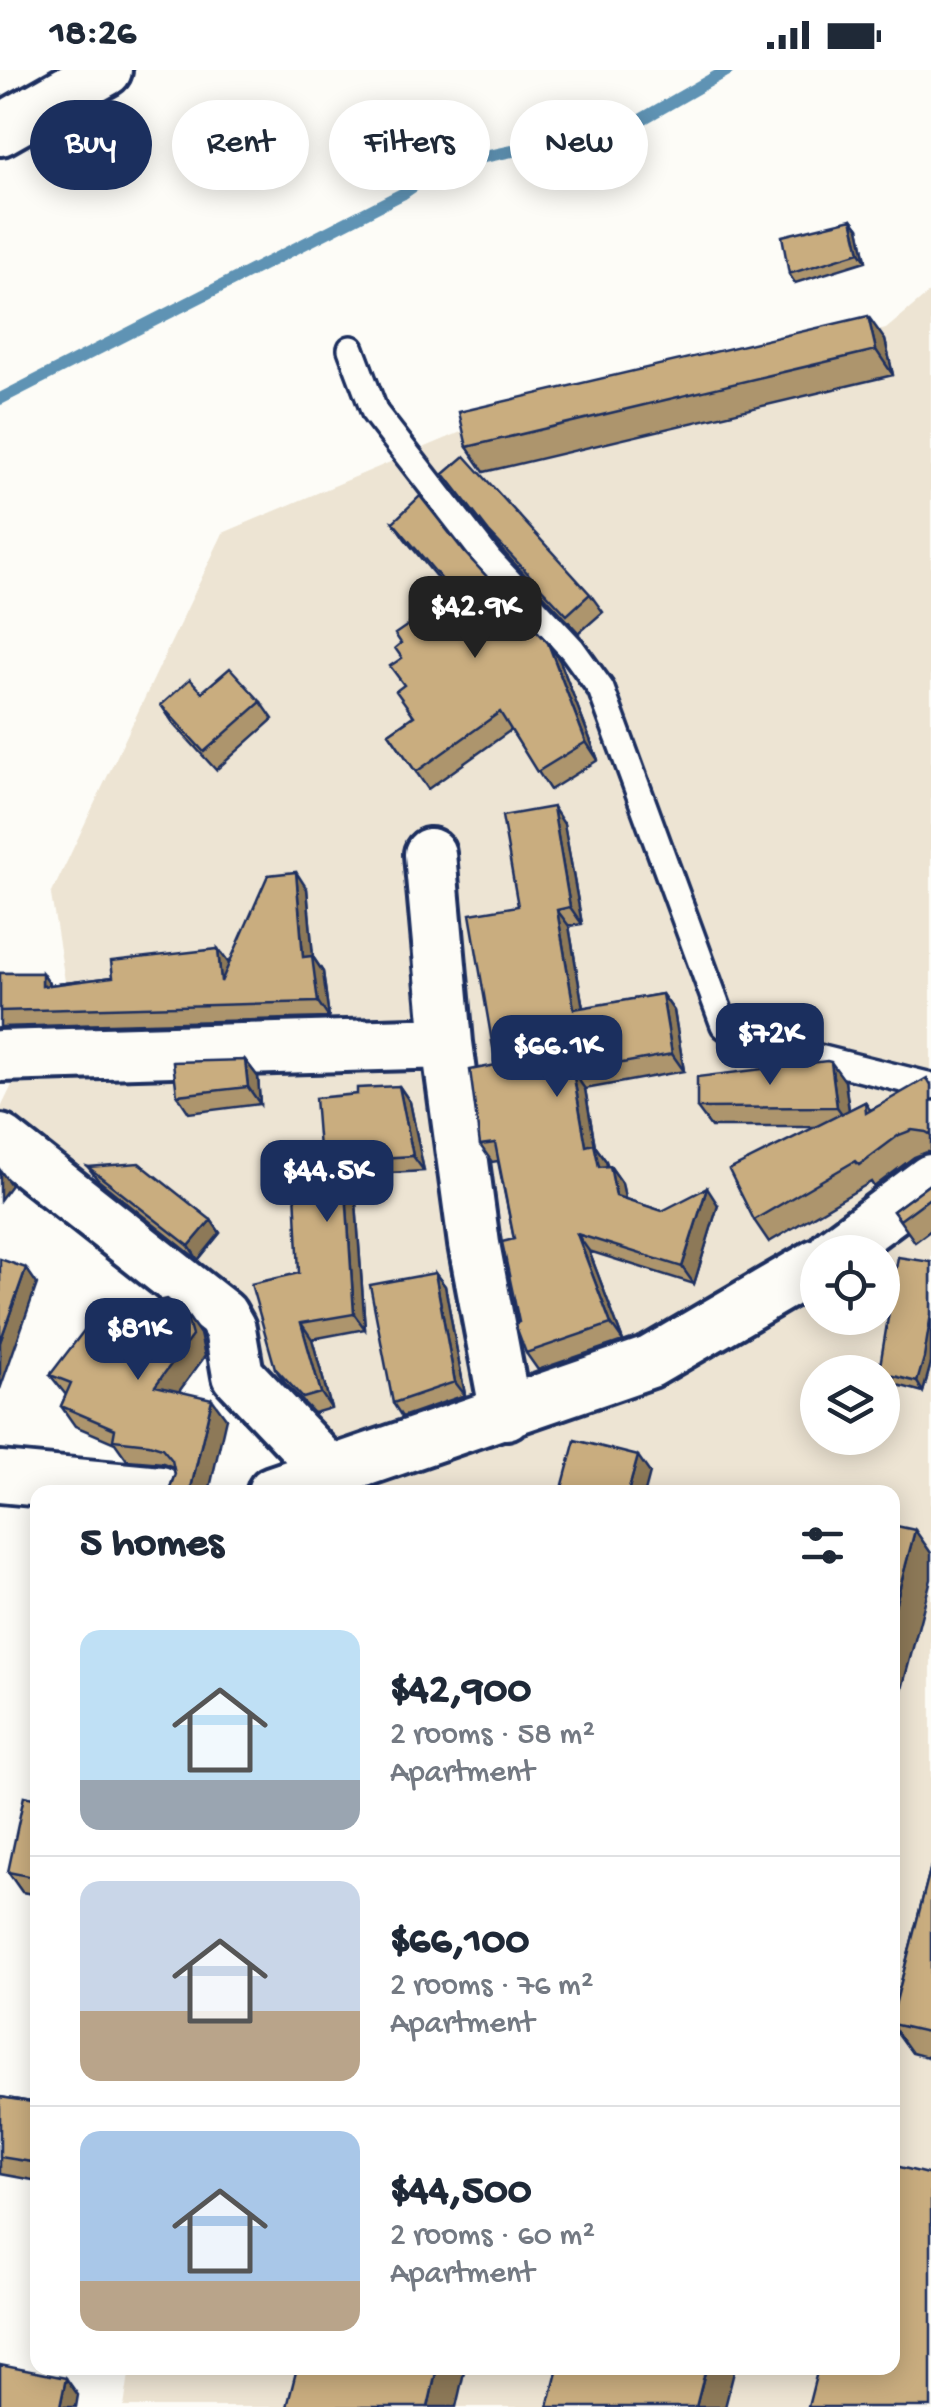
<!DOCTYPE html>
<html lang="en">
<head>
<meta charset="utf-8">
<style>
  body { margin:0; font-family:"Gochi Hand",sans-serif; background:#f2f2f3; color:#1f2937; height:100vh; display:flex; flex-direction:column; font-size:38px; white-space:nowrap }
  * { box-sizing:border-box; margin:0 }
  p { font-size:32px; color:#747a83 }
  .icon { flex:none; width:55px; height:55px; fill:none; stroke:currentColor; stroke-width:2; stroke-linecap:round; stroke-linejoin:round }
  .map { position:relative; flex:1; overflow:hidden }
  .side { position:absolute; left:30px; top:1415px; width:870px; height:890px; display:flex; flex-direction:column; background:#fff; border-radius:20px; box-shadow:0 5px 25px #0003 }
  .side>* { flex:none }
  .guide { position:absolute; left:30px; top:30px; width:872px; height:90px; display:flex; gap:20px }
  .buttons { position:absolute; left:800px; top:1165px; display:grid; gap:20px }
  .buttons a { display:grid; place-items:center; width:100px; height:100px; border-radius:50%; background:#fff; box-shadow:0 5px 25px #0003; font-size:50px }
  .price { position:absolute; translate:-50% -85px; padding:0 22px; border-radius:20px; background:#1b2f5e; color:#fff; font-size:32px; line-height:65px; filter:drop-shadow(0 2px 5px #0008) }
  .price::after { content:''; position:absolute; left:50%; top:60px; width:30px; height:22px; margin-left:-15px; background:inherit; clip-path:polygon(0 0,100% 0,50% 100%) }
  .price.current { background:#222; color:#fff }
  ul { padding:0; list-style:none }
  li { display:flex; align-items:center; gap:30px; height:250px; padding:0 50px }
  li+li { border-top:2px solid #e0e1e3 }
  li span { display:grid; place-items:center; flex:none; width:280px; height:200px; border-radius:20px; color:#555 }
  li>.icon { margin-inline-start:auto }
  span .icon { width:120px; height:120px; fill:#fffc; stroke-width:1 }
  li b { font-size:42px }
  h2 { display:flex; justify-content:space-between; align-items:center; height:120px; padding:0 50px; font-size:42px }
  .chip { padding:0 35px; border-radius:45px; background:#fff; box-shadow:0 5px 25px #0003; font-size:35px; line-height:90px }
  .chip.current { background:#1b2f5e; color:#fff }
  .status { display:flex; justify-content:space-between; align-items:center; height:70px; padding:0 50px; background:#fff; direction:ltr }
  .status svg { height:28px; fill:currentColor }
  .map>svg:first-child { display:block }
</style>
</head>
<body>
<div class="status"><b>18:26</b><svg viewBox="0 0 49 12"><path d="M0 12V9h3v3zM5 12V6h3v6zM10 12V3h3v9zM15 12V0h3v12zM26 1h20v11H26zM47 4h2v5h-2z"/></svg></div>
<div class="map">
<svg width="931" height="2337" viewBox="0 0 931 2337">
  <rect width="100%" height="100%" fill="#fdfcf7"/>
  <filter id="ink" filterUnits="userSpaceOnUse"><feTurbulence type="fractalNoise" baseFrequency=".01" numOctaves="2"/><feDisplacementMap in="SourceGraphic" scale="20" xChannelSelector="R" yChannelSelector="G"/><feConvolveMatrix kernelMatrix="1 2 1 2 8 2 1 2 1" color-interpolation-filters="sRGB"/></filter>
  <g filter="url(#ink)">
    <path fill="#ede4d3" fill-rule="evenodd" d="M 931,221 L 931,2337 L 124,2337 L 130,2298 L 892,2298 L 892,1422 L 322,1422 L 220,1266 L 0,1097 L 0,1040 L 13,1013 L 66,1004 L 71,948 L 51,825 L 223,463 L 487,351 L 886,259 ZM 818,1182 L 882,1182 L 882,1248 L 818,1248 ZM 818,1302 L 882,1302 L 882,1368 L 818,1368 Z"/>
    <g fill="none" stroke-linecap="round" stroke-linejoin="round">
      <path stroke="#5f93b4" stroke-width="12" d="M 0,329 L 402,124 L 442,96 L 630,56 L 728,0"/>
      <defs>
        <path id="lane" d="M 351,279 L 375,343 L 489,490 L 572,579 L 601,619 L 724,955 L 742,969 L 931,1016"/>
        <path id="street" d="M 0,60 L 106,0
          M 430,784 L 447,973 L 474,1174 L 506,1344
          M 0,986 L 447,973
          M 0,1070 L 222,1245 L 230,1259 L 238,1305 L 329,1401
          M 834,1182 L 931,1110
          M 0,1407 L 160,1422
          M 273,1422 L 650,1292 L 818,1194"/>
      </defs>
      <use href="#lane" stroke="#1b2f5e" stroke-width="32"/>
      <use href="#street" stroke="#1b2f5e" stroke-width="58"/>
      <use href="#lane" stroke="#fdfcf7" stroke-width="25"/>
      <use href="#street" stroke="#fdfcf7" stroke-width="50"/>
    </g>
    <path fill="#ad956d" stroke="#1b2f5e" stroke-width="2.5" d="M 852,149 L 859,158 L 866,191 L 795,213 L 789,204 Z
      M 885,270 L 893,305 L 484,402 L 467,377 Z
      M 444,404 L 590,524 L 603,542 L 579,563 L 501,479 Z
      M 393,452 L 465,483 L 548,573 L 560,591 L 598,690 L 550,720 L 511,660 L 428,719 L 389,663 L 413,646 L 404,616 L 401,573 L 436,535 L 442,514 L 405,469 Z
      M 202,622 L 261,632 L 273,649 L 216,700 L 173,653 L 161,635 Z
      M 564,754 L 582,854 L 569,856 L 583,938 L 662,924 L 674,941 L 684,1001 L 585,1019 L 595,1076 L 606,1091 L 607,1096 L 610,1096 L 622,1113 L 625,1129 L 662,1141 L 718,1135 L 694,1214 L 589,1181 L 623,1271 L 538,1300 L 526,1283 L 519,1252 L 514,1169 L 498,1091 L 492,1092 L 480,1075 L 496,995 L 518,836 Z
      M 307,819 L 313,887 L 323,902 L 329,948 L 0,957 L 0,903 L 42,903 L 50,915 L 113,907 L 218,879 L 229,894 Z
      M 245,990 L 258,1007 L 260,1034 L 189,1043 L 177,1025 Z
      M 845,1011 L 849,1040 L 865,1032 L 870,1040 L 931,1014 L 931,1082 L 927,1082 L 914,1087 L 874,1117 L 871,1112 L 769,1172 L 754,1150 L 816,1057 L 711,1057 L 697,1038 Z
      M 399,1016 L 410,1032 L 424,1101 L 354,1105 L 365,1259 L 312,1269 L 331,1338 L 314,1343 L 285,1313 L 275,1298 L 299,1203 L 357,1024 Z
      M 88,1097 L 211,1150 L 220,1163 L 198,1190 L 98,1110 Z
      M 931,1113 L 931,1160 L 915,1172 L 893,1141 Z
      M 931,1192 L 931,1293 L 923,1322 L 886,1312 L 882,1307 L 882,1302 Z
      M 435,1203 L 445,1216 L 465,1325 L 402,1347 L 393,1333 Z
      M 186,1244 L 200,1264 L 205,1286 L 179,1321 L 226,1348 L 170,1418 L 175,1404 L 173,1397 L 163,1393 L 127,1390 L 115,1373 L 75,1356 L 61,1336 L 66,1325 L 50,1305 Z
      M 38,1729 L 38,1825 L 22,1822 L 8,1802 Z
      M 931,1796 L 931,1988 L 912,1983 L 892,1955 L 892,1947 Z
      M 0,2027 L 38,2033 L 38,2111 L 0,2104 Z"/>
    <path fill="#8d7959" stroke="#1b2f5e" stroke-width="2.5" d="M 852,149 L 859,158 L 866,191 L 860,182 Z
      M 868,246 L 885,270 L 893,305 L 876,280 Z
      M 548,573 L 560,591 L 598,690 L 586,672 Z
      M 553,737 L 564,754 L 582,854 L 570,837 Z
      M 296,802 L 307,819 L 313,887 L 323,902 L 329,948 L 318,932 L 303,887 Z
      M 557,840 L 569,856 L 586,956 L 574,939 Z
      M 218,879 L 230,895 L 221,912 Z
      M 42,903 L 53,919 L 42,916 Z
      M 662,924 L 674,941 L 684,1001 L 672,984 Z
      M 245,990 L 258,1007 L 260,1034 L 248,1017 Z
      M 831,992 L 845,1011 L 851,1056 L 837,1037 Z
      M 573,1002 L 585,1019 L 595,1076 L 606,1091 L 611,1114 L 586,1076 Z
      M 399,1016 L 410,1032 L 424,1101 L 413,1086 Z
      M 344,1090 L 354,1105 L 365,1259 L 354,1244 Z
      M 610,1096 L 622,1113 L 628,1143 L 616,1126 Z
      M 0,1100 L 11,1115 L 0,1130 Z
      M 707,1118 L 718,1135 L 694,1214 L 682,1197 Z
      M 211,1150 L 220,1163 L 198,1190 L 189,1176 Z
      M 577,1164 L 589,1181 L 623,1271 L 611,1254 Z
      M 26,1198 L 37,1214 L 0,1319 L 0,1272 Z
      M 435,1203 L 445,1216 L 465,1325 L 455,1312 Z
      M 186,1244 L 200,1264 L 205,1286 L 169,1335 L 155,1316 Z
      M 931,1244 L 931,1293 L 923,1322 L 917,1312 Z
      M 301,1253 L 312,1269 L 331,1338 L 321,1323 Z
      M 212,1329 L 226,1348 L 209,1422 L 190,1422 Z
      M 638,1386 L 650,1403 L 645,1422 L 628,1422 Z
      M 915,1460 L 931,1483 L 931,1509 L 892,1657 L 892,1547 Z
      M 437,2298 L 465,2298 L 456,2337 L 428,2337 Z
      M 706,2298 L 735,2298 L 725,2337 L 696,2337 Z
      M 66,2308 L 78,2325 L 76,2337 L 60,2337 Z"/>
    <path fill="#c9ad7f" stroke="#1b2f5e" stroke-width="2.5" d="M 852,149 L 860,182 L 789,204 L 782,166 Z
      M 868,246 L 876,280 L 467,377 L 459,342 Z
      M 465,386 L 590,524 L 567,545 L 489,462 L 444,404 Z
      M 420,426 L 465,483 L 548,573 L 586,672 L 537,702 L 500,642 L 416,702 L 389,663 L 414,646 L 396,621 L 404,615 L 390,596 L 402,588 L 395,578 L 401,573 L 395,564 L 437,535 L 429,524 L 444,512 L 393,452 Z
      M 230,598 L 261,632 L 204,682 L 161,635 L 190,609 L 202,622 Z
      M 553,737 L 570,837 L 557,840 L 574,939 L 662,924 L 672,984 L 573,1002 L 586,1076 L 594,1074 L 599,1097 L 610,1096 L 616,1126 L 662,1141 L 707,1118 L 682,1197 L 577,1164 L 611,1254 L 526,1283 L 515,1254 L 519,1252 L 502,1172 L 514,1169 L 495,1073 L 480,1075 L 470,1000 L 496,995 L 470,844 L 518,836 L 502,746 Z
      M 296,802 L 303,887 L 312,886 L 318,932 L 0,941 L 0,903 L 42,903 L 42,916 L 113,907 L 111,891 L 218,879 L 221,912 L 268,805 Z
      M 245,990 L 248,1017 L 177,1025 L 173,992 Z
      M 827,991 L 831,992 L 837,1037 L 697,1038 L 697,1007 Z
      M 927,1008 L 931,1015 L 931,1065 L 926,1062 L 912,1060 L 899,1065 L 859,1095 L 855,1091 L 754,1150 L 729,1100 L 865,1032 L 866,1043 Z
      M 399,1016 L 413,1086 L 344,1090 L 354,1244 L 301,1253 L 321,1323 L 303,1328 L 275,1298 L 251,1214 L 299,1203 L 293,1080 L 319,1079 L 315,1028 L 357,1024 L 357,1018 Z
      M 139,1093 L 211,1150 L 189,1176 L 88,1097 Z
      M 931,1113 L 931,1127 L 900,1150 L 893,1141 Z
      M 898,1187 L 931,1192 L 931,1244 L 924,1288 L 917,1312 L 879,1302 Z
      M 0,1189 L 26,1198 L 0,1272 Z
      M 435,1203 L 455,1312 L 393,1333 L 370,1215 Z
      M 167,1229 L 186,1244 L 192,1266 L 155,1316 L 212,1329 L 190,1422 L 165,1422 L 170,1418 L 175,1404 L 172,1390 L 162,1378 L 149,1374 L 113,1370 L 115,1359 L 61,1336 L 71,1313 L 50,1305 L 95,1246 Z
      M 575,1370 L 638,1386 L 628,1422 L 561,1422 Z
      M 892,1455 L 915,1460 L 892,1547 Z
      M 24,1726 L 38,1729 L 38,1808 L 8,1802 Z
      M 931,1796 L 931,1963 L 892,1954 L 892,1947 Z
      M 0,2027 L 38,2033 L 38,2093 L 0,2087 Z
      M 892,2095 L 931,2105 L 931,2337 L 808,2337 L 818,2298 L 892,2298 Z
      M 0,2295 L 66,2308 L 60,2337 L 0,2337 Z
      M 297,2298 L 437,2298 L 428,2337 L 287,2337 Z
      M 558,2298 L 706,2298 L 696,2337 L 548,2337 Z"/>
  </g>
</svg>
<div class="buttons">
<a><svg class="icon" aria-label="locate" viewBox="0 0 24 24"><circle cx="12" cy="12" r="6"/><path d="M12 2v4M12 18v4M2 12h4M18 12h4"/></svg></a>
<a><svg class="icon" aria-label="layers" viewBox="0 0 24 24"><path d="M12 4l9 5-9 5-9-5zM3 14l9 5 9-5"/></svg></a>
</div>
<b class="price current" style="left:475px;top:591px">$42.9K</b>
<b class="price" style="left:770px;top:1018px">$72K</b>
<b class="price" style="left:557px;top:1030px">$66.1K</b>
<b class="price" style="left:327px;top:1155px">$44.5K</b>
<b class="price" style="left:138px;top:1313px">$81K</b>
<div class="guide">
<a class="chip current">Buy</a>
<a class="chip">Rent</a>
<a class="chip">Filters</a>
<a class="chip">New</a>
</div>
<section class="side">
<h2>5 homes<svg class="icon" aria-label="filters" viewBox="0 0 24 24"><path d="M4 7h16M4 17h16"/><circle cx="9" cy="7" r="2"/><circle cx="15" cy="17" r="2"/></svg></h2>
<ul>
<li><span style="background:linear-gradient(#bfe0f5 75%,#9aa5b1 0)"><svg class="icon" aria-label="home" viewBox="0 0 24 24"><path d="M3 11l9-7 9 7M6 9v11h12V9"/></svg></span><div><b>$42,900</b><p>2 rooms · 58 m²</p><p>Apartment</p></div></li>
<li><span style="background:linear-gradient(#c9d6e8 65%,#b9a48a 0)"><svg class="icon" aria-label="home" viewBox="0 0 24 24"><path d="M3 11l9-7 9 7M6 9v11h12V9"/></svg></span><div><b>$66,100</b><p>2 rooms · 76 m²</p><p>Apartment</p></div></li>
<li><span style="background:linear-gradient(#a9c7e8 75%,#b9a48a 0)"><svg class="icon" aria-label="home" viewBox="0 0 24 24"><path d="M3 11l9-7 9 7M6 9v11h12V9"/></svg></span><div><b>$44,500</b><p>2 rooms · 60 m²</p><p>Apartment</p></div></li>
</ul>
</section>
</div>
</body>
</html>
